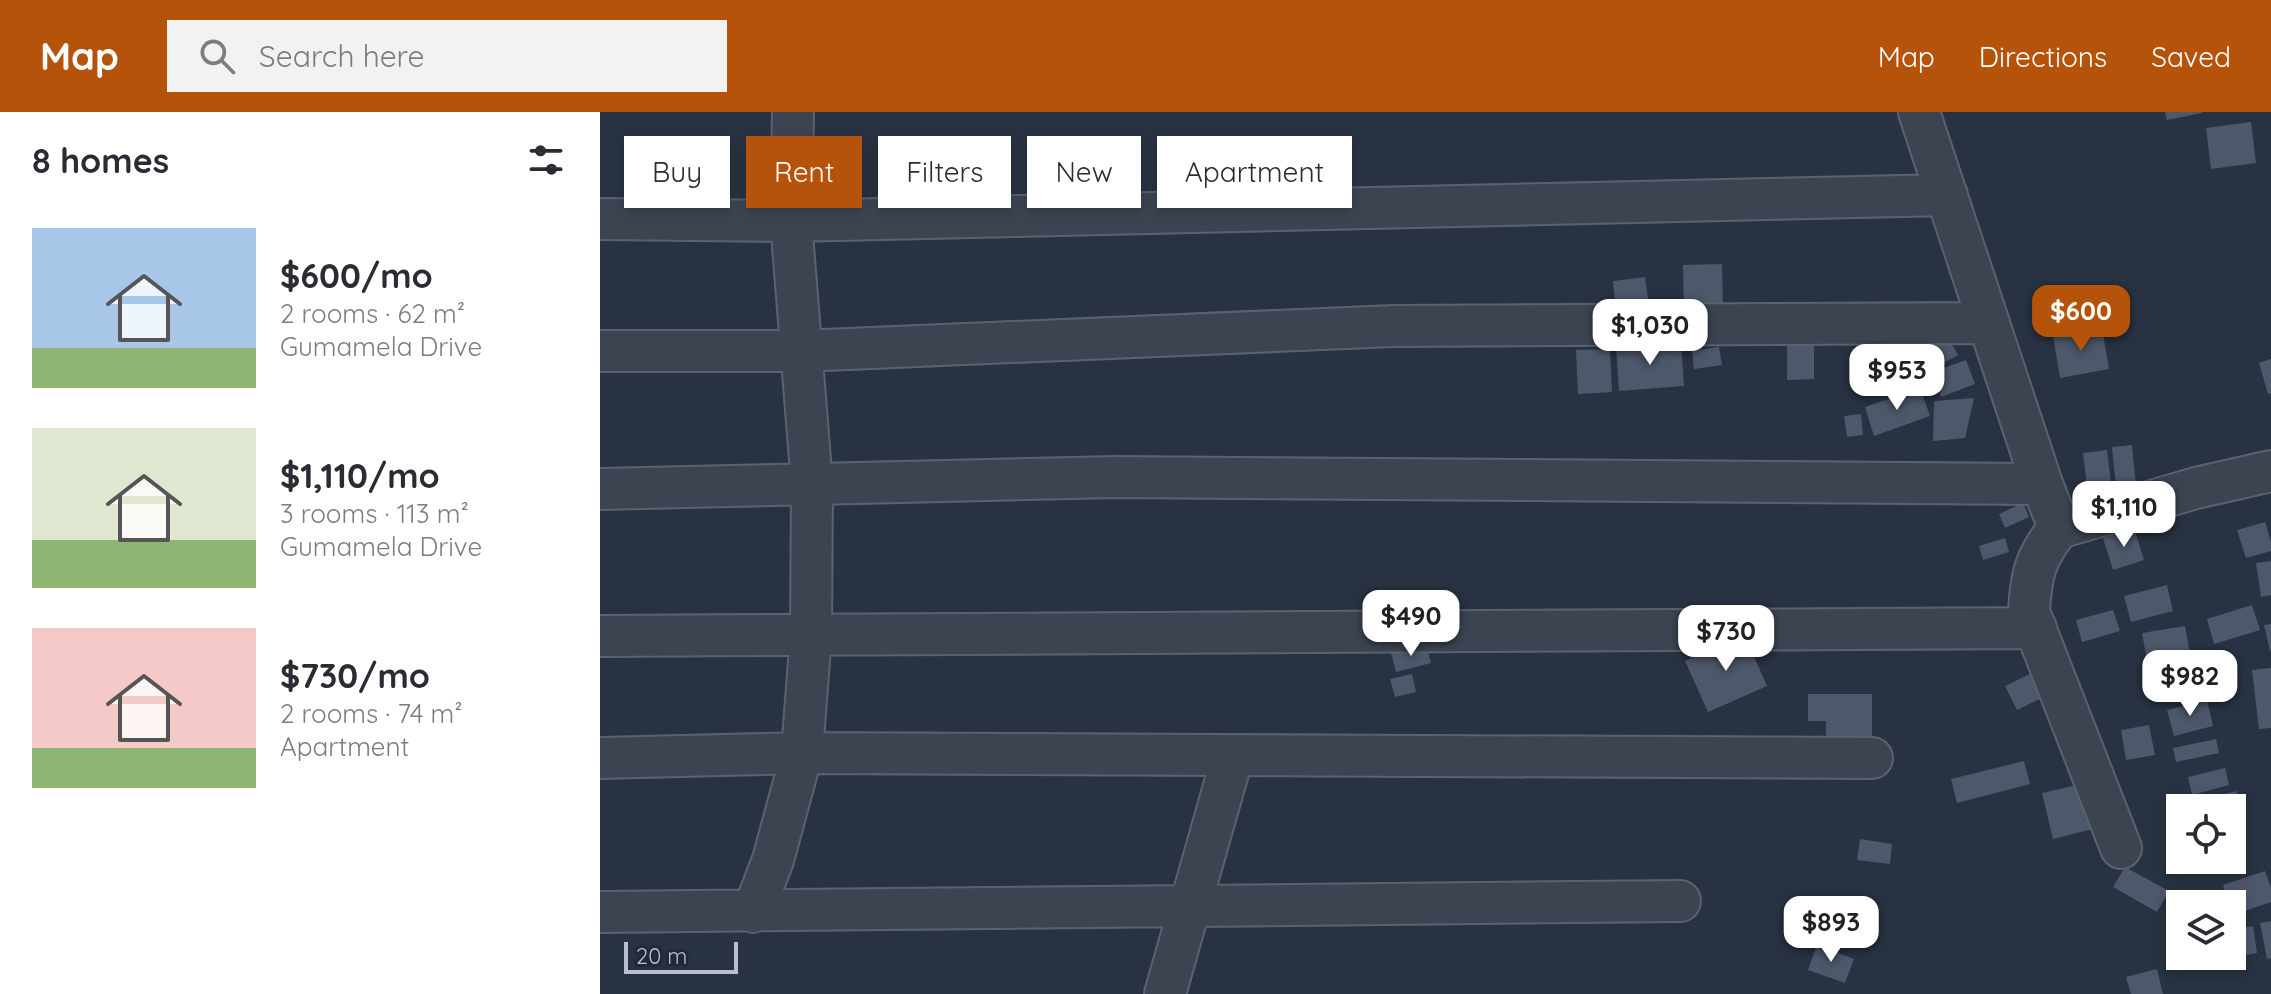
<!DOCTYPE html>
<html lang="en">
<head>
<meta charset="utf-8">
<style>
  body { margin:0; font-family:Quicksand,sans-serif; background:#f2f2f3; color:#2b2b33; height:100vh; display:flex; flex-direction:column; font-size:30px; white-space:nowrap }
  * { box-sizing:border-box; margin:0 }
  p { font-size:26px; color:#7c7c81 }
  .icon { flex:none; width:44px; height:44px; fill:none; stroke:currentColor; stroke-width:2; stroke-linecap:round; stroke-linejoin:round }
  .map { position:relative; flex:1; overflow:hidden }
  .drawer { display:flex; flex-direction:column; background:#fff; width:600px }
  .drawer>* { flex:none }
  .guide { position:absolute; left:24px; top:24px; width:760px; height:72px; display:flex; gap:16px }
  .buttons { position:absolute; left:1566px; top:682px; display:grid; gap:16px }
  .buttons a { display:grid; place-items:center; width:80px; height:80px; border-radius:0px; background:#fff; box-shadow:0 4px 12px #0003; font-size:40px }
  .scale { position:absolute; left:24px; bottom:20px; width:114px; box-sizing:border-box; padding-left:8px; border:4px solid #babfcc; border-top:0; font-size:22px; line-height:28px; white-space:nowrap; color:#babfcc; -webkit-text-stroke:6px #212938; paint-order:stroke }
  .price { position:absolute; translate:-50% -68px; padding:0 18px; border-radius:16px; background:#fff; color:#222; font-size:26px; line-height:52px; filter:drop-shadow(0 2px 4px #0008) }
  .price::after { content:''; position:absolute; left:50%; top:48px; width:24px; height:18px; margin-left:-12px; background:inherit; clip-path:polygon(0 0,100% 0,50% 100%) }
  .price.active { background:#b45309; color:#fff }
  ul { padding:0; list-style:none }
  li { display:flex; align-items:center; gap:24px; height:200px; padding:0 32px }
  li span { display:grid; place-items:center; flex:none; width:224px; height:160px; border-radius:0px; color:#555 }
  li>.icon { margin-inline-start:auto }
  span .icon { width:96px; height:96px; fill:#fffc; stroke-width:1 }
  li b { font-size:34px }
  h2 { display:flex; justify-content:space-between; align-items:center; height:96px; padding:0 32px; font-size:34px }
  .pill { padding:0 28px; border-radius:0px; background:#fff; box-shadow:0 4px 12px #0003; font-size:28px; line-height:72px }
  .pill.active { background:#b45309; color:#fff }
  header { display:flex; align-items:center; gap:48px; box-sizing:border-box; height:112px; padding:0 40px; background:#b45309; color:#fff }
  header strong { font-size:38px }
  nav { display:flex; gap:44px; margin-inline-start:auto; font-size:28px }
  .search { width:560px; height:72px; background:#f2f2f3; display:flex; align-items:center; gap:20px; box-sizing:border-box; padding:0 28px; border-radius:0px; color:#7c7c81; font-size:30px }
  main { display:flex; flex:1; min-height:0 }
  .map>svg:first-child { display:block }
</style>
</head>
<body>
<header>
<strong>Map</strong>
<div class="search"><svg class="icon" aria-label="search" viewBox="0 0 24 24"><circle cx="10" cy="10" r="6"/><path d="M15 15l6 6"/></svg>Search here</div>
<nav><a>Map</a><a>Directions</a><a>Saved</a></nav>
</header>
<main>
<section class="drawer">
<h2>8 homes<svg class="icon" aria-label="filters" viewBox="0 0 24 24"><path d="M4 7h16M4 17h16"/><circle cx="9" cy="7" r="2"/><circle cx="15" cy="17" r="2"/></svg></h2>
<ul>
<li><span style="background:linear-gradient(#a9c7e8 75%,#8fb573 0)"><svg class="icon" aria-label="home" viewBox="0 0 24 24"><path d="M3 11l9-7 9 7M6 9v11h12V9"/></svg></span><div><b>$600/mo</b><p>2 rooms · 62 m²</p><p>Gumamela Drive</p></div></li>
<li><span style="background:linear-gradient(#dfe7d0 70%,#8fb573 0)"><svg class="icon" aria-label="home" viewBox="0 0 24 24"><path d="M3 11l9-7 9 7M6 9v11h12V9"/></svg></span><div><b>$1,110/mo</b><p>3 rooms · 113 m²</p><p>Gumamela Drive</p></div></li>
<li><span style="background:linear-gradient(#f6c9c9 75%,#8fb573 0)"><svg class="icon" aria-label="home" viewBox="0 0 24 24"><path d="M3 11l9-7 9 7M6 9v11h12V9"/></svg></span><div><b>$730/mo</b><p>2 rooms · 74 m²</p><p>Apartment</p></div></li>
</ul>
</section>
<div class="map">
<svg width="1671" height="882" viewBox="0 0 1671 882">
  <rect width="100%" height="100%" fill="#283242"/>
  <path fill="#4e586b" d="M 1565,0 L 1601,0 L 1602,1 L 1567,8 Z
    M 1651,10 L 1656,51 L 1611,57 L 1606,16 Z
    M 1122,152 L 1123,198 L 1084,199 L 1083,153 Z
    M 1045,165 L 1049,194 L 1016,199 L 1013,169 Z
    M 1502,216 L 1509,257 L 1460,266 L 1453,224 Z
    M 1348,226 L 1358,243 L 1334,256 L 1325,239 Z
    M 1187,229 L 1214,229 L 1214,267 L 1187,268 Z
    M 1081,231 L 1084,274 L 1019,279 L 1016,235 Z
    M 1119,235 L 1122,253 L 1094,257 L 1092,239 Z
    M 1320,236 L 1325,266 L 1308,269 L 1302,239 Z
    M 1010,237 L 1012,280 L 978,282 L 976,238 Z
    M 1671,247 L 1671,281 L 1668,282 L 1659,251 Z
    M 1366,248 L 1375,272 L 1341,285 L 1333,260 Z
    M 1320,276 L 1330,304 L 1274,324 L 1265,295 Z
    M 1374,286 L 1365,326 L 1333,329 L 1334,289 Z
    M 1261,302 L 1263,323 L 1247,325 L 1244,304 Z
    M 1532,333 L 1536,374 L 1516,376 L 1512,335 Z
    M 1507,338 L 1511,371 L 1487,374 L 1483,341 Z
    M 1423,391 L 1429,405 L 1405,416 L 1399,402 Z
    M 1665,410 L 1671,430 L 1671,439 L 1646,446 L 1637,418 Z
    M 1534,416 L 1544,448 L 1513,458 L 1503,426 Z
    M 1405,426 L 1409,440 L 1383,448 L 1379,434 Z
    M 1671,449 L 1671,483 L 1661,485 L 1656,451 Z
    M 1567,473 L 1573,499 L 1531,510 L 1524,484 Z
    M 1652,493 L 1660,518 L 1614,532 L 1607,507 Z
    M 1513,498 L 1520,519 L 1482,530 L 1476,508 Z
    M 1671,512 L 1671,539 L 1670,539 L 1664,513 Z
    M 1585,514 L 1592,553 L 1549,560 L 1542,521 Z
    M 1144,522 L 1167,574 L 1108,600 L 1085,549 Z
    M 826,532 L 831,551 L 796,560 L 791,541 Z
    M 1671,556 L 1671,616 L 1659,617 L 1652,558 Z
    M 1595,558 L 1600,578 L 1561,588 L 1556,567 Z
    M 1436,559 L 1448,583 L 1417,598 L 1405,574 Z
    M 812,562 L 816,580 L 795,585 L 790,567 Z
    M 1208,582 L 1272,582 L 1272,624 L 1226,625 L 1226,609 L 1208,609 Z
    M 1607,588 L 1613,614 L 1574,624 L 1567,598 Z
    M 1549,613 L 1555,643 L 1526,648 L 1521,618 Z
    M 1616,627 L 1619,641 L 1576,650 L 1573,636 Z
    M 1424,649 L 1430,672 L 1357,691 L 1351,667 Z
    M 1625,656 L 1629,673 L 1592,683 L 1588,665 Z
    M 1490,670 L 1501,715 L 1453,727 L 1442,681 Z
    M 1636,679 L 1641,697 L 1632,699 L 1632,696 L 1601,696 L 1599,689 Z
    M 1260,727 L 1292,732 L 1290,752 L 1257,748 Z
    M 1525,755 L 1569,779 L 1557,800 L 1513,775 Z
    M 1665,759 L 1671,776 L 1671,790 L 1633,803 L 1632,792 L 1629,792 L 1623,773 Z
    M 1617,778 L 1620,792 L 1580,792 L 1579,786 Z
    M 1671,809 L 1671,846 L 1667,847 L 1660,811 Z
    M 1653,814 L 1657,841 L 1640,844 L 1636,817 Z
    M 1217,833 L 1254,847 L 1245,871 L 1208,858 Z
    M 1557,857 L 1563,882 L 1531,882 L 1526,865 Z"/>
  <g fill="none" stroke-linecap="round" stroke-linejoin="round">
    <defs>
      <path id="street" d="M 1319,0 L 1442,372 L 1459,416
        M 0,107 L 191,109 L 1347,83
        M 0,239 L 201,239 L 794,214 L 1389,211
        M 0,377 L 515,365 L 1442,372
        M 1459,416 C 1435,445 1431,463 1429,500 L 1521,736
        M 1459,416 L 1596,376 L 1671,359
        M 0,524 L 1436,516
        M 0,646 L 202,641 L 1272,646
        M 0,800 L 1080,789
        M 153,800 L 173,748 L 202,641 L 211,522 L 212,373 L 191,109 L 193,0
        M 565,882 L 633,643"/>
    </defs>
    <use href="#street" stroke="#5b626f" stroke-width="44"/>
    <use href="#street" stroke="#3c4452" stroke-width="40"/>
  </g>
</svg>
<div class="buttons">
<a><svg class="icon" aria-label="locate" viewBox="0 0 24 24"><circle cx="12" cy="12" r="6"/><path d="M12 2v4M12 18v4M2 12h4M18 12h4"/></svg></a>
<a><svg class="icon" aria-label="layers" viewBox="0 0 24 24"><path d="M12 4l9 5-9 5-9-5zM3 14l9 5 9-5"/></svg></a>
</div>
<div class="scale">20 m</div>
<b class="price active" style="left:1481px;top:241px">$600</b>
<b class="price" style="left:1050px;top:255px">$1,030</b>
<b class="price" style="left:1297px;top:300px">$953</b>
<b class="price" style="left:1524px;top:437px">$1,110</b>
<b class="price" style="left:811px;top:546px">$490</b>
<b class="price" style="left:1126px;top:561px">$730</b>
<b class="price" style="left:1590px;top:606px">$982</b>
<b class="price" style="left:1231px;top:852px">$893</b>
<div class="guide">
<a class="pill">Buy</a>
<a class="pill active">Rent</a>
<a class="pill">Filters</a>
<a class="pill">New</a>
<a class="pill">Apartment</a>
</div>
</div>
</main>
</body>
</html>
